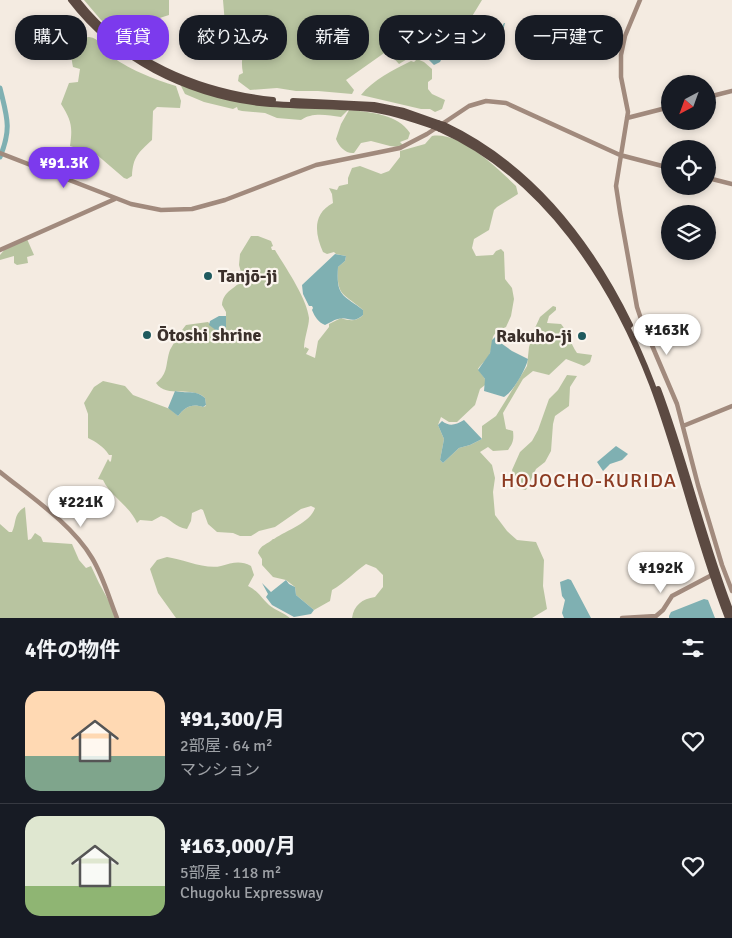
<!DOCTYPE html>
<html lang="ja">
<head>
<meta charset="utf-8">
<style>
  body { margin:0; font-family:Signika,"Noto Sans JP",sans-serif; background:#20242c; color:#f1f3f6; height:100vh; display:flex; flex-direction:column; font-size:19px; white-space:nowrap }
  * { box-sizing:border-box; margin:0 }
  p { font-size:16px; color:#9ea1a6 }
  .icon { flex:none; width:28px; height:28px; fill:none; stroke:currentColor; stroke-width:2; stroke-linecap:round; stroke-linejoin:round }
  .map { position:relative; height:618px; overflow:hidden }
  .drawer { display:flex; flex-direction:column; background:#171b24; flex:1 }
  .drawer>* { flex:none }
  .hud { position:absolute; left:15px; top:15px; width:702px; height:45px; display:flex; gap:10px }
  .needle { width:32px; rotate:221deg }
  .buttons { position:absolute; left:661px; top:75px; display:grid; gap:10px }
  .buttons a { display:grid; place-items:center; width:55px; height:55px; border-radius:50%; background:#171b24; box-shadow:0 2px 8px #0003; font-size:25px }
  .price { position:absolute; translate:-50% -42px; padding:0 11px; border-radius:18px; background:#fff; color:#222; font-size:16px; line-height:32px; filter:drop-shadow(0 1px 2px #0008) }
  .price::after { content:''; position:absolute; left:50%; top:30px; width:15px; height:11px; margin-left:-8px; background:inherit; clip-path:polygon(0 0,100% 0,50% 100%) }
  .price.current { background:#7c3aed; color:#fff }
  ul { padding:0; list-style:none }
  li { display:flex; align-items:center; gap:15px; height:125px; padding:0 25px }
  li+li { border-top:1px solid #363941 }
  li span { display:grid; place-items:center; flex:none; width:140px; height:100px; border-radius:15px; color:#555 }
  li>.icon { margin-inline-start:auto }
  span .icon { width:60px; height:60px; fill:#fffc; stroke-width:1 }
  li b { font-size:21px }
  h2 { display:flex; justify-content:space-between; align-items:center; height:60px; padding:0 25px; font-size:21px }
  .pill { padding:0 18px; border-radius:20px; background:#171b24; box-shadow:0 2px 8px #0003; font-size:18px; line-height:45px }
  .pill.current { background:#7c3aed; color:#fff }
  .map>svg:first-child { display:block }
</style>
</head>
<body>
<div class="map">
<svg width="732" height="618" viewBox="0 0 732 618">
  <rect width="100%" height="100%" fill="#f4ebe1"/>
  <path fill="#b8c4a0" d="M 84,0 L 169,0 L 169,15 L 116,32 L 101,20 Z
    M 223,0 L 482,0 L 460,36 L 432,44 L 399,64 L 387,51 L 346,80 L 354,90 L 352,94 L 318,91 L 296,91 L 277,88 L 250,90 L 238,81 L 239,75 L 243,73 C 240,60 244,47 246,34 L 237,28 L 225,24 Z
    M 89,37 C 100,38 102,48 109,54 C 125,68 156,80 176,86 L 181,101 L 180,108 L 157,107 L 153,111 L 152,140 C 138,153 133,157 132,176 L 127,179 L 124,178 L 96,154 L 70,146 C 73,126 71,120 61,104 L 69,83 L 78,82 L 80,69 L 73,67 C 71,58 70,46 75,39 Z
    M 417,59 L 424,62 L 432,69 L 432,79 L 428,82 L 428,89 L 432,94 L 445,100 L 442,109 L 435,112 L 430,109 L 421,109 L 361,95 C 373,80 393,70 411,61 L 414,62 Z
    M 180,84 L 235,101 L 348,110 L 341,117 C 327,115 312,112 301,120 L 277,118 L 265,113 L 242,111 L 238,110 L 237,107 L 233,109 L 204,102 L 185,94 Z
    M 349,110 C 370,112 398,114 410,133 L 408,139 L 400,142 L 403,145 L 398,147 L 390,146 L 371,141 L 361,143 L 354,153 C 346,154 339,147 336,139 L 341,124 Z
    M 432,136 C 460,131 497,168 516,186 L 518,194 L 497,207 L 494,210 L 489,230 L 474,239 L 472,248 L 476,256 L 493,255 L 496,251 L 501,249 L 504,252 L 505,279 L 512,288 L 514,299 L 511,316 L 506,327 C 486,336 496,339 490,353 C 488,359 481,364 478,369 L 485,379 L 485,385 L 480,389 L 475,405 L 457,422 L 449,422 L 441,417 L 438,425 L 444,439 L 440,460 L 443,463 L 459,448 L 470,445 L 482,439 L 482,426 L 496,416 L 527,366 L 529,347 L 535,328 L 540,317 L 553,306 L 556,307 L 556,310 L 549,316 L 547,323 L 561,324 C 569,333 570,343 577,353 L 592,355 L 590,362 L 584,366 L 566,359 L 549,375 L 533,371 L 523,379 L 503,413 L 506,429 L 513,431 C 514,440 513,443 508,450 L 493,451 L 488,447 L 480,452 L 492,465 L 495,478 L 493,492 L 495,515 L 507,531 L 517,540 L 536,542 L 544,560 L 543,586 L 547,609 L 532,618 L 352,618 C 354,605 362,599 375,597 L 383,587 L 383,575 L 376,568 L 366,564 C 354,572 345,583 332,590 L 330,601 L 314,610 L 296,595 L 295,587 L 286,580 L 273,577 L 262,565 L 262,559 L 258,553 C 260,545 268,544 273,539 L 274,539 C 287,530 310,523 315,508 L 311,506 L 301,509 L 275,527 L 259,531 L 251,536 L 240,536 L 233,533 L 217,532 L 208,524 L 203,510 L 201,509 L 192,513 L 191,521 L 187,529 C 174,527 172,519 161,516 L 152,521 L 140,520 L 137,523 C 129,505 111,497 103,480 L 98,479 L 108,459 L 110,462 L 111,461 L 112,455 L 109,455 C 103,446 96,442 88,438 L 88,414 L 84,403 L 94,387 L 103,381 L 125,386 L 133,395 L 170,409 L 178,416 C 185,407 192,403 203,407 L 206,406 L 205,398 C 192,385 167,399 156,383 C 169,373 165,364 170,350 C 173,344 181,331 186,325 L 208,322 L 217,331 L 226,330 L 226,312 L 222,305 C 223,291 235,289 243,279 L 239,265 L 240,254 L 251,236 L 258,236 L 271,241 L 273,246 L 271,247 L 272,250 L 275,250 C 285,267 307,298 309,318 C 309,327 304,338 304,349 L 305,347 L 309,349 L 306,354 L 315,358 L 318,341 L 329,327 L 329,324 L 341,318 C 350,321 356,322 363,315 L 363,310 C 344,293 336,297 338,267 L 345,261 L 346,256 L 336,254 L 334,252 L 327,254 L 323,252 C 315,234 312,214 333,203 L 332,194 L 329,188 L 337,190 L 339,186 L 348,184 L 348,178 L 352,168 L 360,166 L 381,174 L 389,171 L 400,157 L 400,151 L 425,144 Z
    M 27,239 L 34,255 L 27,257 L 28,263 L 17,265 L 14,263 L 14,256 L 0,260 L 0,255 L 6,248 Z
    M 567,375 L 577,376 L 570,387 L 569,406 L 555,416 L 553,424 L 551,451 L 545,462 L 536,469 L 526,490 L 517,488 L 512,470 L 520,452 L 532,441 L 538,430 L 549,399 L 558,390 Z
    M 25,507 L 28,540 L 31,539 L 35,533 L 41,537 L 43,542 L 72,544 L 79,560 L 86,568 L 91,566 L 99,583 L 118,618 L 0,618 L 0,524 L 9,532 L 12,532 C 17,522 13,514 25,507 Z
    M 167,557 C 182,559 206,570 221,566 C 232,563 240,560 251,566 L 254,575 L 248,586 C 258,591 261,597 269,605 C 275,610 284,613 290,618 L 176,618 L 158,593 L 150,569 L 157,560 Z"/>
  <path fill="#7fb0b2" d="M 504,23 L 505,23 L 503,31 L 504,46 L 493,53 L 487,40 L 499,31 Z
    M 436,45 L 442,47 L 444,54 L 440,62 L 434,65 L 428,59 L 426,50 Z
    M 335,254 L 346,256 L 345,261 L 338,267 C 336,297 343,294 363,310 L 363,315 C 352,325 348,316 338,319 C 333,320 330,323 325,325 C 318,322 315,317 312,310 L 313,308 L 312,306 L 309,306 L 303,294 L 302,285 Z
    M 219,316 L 226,316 L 226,330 L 217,331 L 209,325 L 210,321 Z
    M 499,333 L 498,341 L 512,351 L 528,359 C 526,369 513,392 504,397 L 484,391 L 485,379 L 478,370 L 490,353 L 492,340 Z
    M 175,391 C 186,394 195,389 205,398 L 206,405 L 203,407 C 192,403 185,407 178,416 L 168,408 Z
    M 464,420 L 482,439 L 470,445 L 459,448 L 443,463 L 440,460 L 444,439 L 438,425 L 442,421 C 450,427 455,425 464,420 Z
    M 616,446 L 628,454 L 622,460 L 610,464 L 603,471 L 597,462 Z
    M 568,579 L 571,580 L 591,618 L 564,618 L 562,613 L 565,600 L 562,596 L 560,582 Z
    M 286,580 L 289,584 L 295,587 L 296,595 L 314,610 L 311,614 L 294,617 L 272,605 L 266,597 L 268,594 L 262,583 L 271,592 Z
    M 704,599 L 708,600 L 715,618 L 669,618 L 669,616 L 671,612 Z"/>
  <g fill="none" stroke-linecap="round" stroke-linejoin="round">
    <path stroke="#7fb0b2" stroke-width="5" d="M 0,88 C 7,117 12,128 0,157"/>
    <path stroke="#a18a7d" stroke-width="4.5" d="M 640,0 L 625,36 L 621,55 L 621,77 L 628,112 L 616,186 L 620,212 L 637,307 L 642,322 L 677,404 L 698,485 L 722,565 L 732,591
      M 708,97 L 732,91
      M 627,118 L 670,107
      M 0,153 L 131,204 L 161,210 L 192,209 L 225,200 L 316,165 L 400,148 L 427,134 L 469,106 L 486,101 L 506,103 L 620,155 L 670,168
      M 708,178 L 732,184
      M 0,250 L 115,199
      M 683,426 L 732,406
      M 0,472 C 31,497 72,524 92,558 C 103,576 109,598 117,618
      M 622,618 L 656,616 L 663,610 L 672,596 L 710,576"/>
    <path stroke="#5c4a42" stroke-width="6" d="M 71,0 C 116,59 187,94 260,103 C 297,107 334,105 371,109 C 392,112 413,119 433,126
      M 77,0 C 124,61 198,92 273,100
      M 293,101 L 374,105 L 404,111 L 438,123
      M 444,125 C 531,166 589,241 630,325
      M 440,129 C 545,176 612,280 652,384 C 681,461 698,542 728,618
      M 658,389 C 686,463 703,541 732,615"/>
    <path stroke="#5c4a42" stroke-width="6" d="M 438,123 L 444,125
      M 433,126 L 440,129"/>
  </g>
  <g fill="#1f5a5e" stroke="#fbf5ee" stroke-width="2">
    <circle cx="208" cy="276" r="5"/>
    <circle cx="147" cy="335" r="5"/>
    <circle cx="582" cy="336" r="5"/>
  </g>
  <g text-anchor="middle" stroke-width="4.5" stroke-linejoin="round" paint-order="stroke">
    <g font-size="18" font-weight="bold" fill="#3b302b" stroke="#fbf5ee" text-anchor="start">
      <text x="218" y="282">Tanjō-ji</text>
      <text x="157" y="341">Ōtoshi shrine</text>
      <text x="572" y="342" text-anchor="end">Rakuho-ji</text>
    </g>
    <g font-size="20" letter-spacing="1" fill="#8c3b22" stroke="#fbf5ee">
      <text x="589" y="487">HOJOCHO-KURIDA</text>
    </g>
  </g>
</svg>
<div class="buttons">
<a><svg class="needle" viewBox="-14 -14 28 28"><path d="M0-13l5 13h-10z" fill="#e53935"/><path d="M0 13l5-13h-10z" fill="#9ea1a6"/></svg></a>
<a><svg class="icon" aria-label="locate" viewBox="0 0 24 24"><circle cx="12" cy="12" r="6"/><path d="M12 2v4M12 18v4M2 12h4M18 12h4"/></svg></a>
<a><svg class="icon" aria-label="layers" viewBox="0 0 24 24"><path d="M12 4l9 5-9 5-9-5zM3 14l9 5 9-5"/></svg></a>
</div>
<b class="price current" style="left:64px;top:189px">¥91.3K</b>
<b class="price" style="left:667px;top:356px">¥163K</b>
<b class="price" style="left:81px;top:528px">¥221K</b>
<b class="price" style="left:661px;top:594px">¥192K</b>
<div class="hud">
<a class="pill">購入</a>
<a class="pill current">賃貸</a>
<a class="pill">絞り込み</a>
<a class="pill">新着</a>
<a class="pill">マンション</a>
<a class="pill">一戸建て</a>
</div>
</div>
<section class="drawer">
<h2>4件の物件<svg class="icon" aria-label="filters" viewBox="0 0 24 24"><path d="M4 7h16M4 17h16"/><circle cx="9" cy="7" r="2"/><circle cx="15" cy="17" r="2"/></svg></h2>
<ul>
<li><span style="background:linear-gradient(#ffd9b3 65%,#7fa58c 0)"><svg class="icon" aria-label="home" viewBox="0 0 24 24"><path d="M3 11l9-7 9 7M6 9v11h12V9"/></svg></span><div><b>¥91,300/月</b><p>2部屋 · 64 m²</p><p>マンション</p></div><svg class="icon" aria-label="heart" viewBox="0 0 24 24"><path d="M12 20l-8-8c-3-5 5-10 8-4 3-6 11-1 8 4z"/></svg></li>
<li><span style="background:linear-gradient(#dfe7d0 70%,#8fb573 0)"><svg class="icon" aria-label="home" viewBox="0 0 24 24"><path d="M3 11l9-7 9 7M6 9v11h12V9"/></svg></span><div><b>¥163,000/月</b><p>5部屋 · 118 m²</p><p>Chugoku Expressway</p></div><svg class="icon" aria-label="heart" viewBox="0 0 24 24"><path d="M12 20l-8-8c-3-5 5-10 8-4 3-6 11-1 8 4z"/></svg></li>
</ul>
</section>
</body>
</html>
